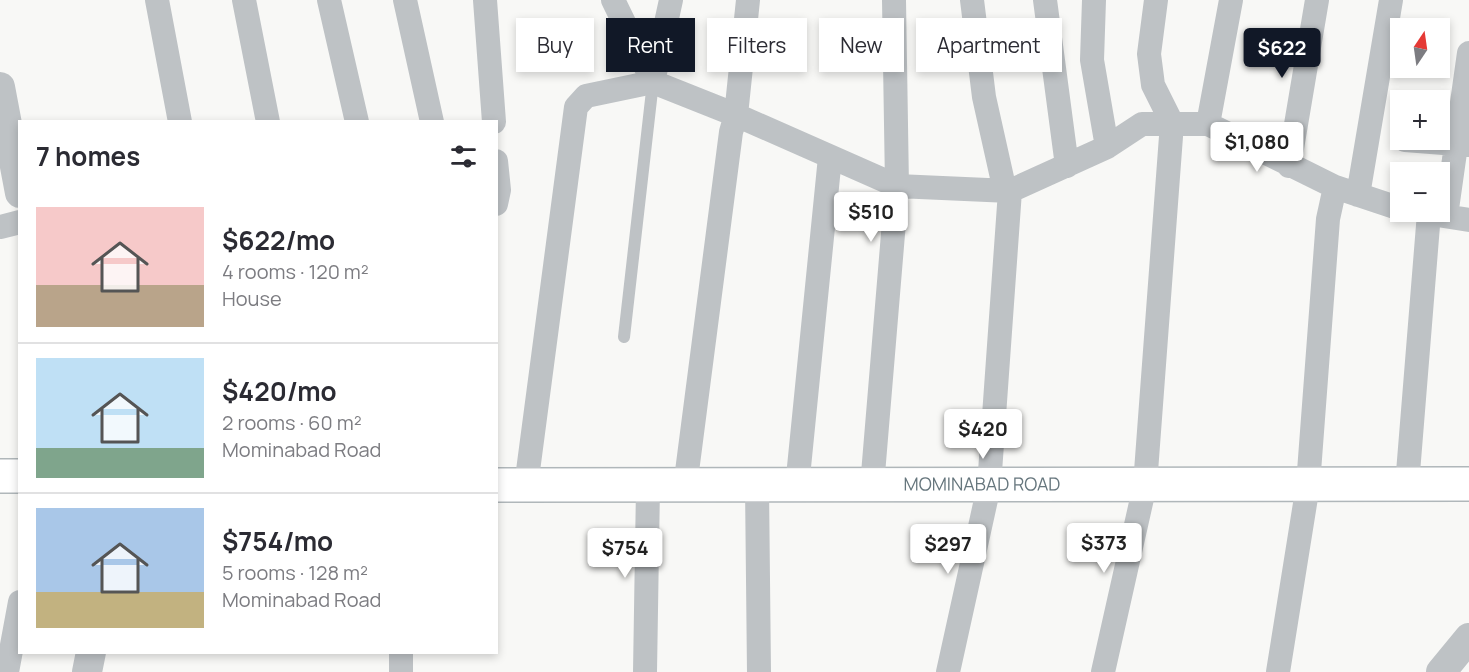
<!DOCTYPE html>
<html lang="en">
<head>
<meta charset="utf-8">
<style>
  body { margin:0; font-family:Manrope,sans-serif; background:#f7f7f7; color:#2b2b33; height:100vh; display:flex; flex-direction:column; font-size:22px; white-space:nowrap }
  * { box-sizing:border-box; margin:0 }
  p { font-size:20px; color:#7c7c81 }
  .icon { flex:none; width:33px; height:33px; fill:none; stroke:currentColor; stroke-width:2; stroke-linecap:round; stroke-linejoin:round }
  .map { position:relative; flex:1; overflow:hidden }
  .side { position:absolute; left:18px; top:120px; width:480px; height:534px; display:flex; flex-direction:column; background:#fff; border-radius:0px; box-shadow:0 3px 9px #0003 }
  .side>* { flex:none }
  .top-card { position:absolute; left:516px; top:18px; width:570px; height:54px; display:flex; gap:12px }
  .needle { width:39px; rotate:13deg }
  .buttons { position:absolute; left:1390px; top:18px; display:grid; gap:12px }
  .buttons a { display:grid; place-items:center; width:60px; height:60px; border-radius:0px; background:#fff; box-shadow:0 3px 9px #0003; font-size:30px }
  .price { position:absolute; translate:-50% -51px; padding:0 14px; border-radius:6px; background:#fff; color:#222; font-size:20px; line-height:39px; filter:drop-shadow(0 2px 3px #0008) }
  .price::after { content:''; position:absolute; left:50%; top:36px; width:18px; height:14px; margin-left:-9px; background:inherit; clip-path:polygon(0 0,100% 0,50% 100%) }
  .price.selected { background:#111827; color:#fff }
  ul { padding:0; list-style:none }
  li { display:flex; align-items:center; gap:18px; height:150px; padding:0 18px }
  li+li { border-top:2px solid #e1e1e2 }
  li span { display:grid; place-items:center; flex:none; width:168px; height:120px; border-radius:0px; color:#555 }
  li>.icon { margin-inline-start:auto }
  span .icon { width:72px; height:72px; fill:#fffc; stroke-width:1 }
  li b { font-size:26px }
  h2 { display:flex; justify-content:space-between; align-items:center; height:72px; padding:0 18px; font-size:26px }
  .chip { padding:0 21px; border-radius:0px; background:#fff; box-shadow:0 3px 9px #0003; font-size:21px; line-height:54px }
  .chip.selected { background:#111827; color:#fff }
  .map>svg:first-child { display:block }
</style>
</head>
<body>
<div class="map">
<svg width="1469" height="672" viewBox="0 0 1469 672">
  <rect width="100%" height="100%" fill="#f8f8f6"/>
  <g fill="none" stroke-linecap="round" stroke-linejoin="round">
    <defs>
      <g id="secondary">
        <path d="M 0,476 L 20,476"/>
        <path id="s1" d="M 496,485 L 1469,484"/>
      </g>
    </defs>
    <use href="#secondary" stroke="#b0b7ba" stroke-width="36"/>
    <path stroke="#bec2c5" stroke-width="12" d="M 624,337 L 653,82"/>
    <path stroke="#bec2c5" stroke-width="24" d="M 157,0 L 180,122
      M 244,0 L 268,122
      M 329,0 L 357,122
      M 405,0 L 432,122
      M 485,0 L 494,122
      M 613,0 L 653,82 L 736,115 L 897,186 L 1010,191 L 1107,147 L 1142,124 L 1208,124 L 1335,187 L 1401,209
      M 972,0 L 984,97 L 1005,191
      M 1045,0 L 1067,166
      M 1094,0 L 1092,60 L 1107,147
      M 1208,124 L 1231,0
      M 1405,140 L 1469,145
      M 496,161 L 499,190 L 496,204
      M 1289,166 L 1317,0
      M 1358,195 L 1391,0
      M 1431,214 L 1469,220
      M 1446,216 L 1469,53
      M 0,227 L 20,222
      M 1407,485 L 1429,213
      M 526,486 L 576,107 L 586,96 L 653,82 L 671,0
      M 757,486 L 759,672
      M 872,486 L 897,186 L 894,0
      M 685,487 L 731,132 L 736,115 L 748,0
      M 797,487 L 830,157
      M 401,652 L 401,672
      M 7,672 L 20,602
      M 645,672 L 648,487
      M 948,672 L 989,486 L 1010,191
      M 1103,672 L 1145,485 L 1172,123 L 1153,85 L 1149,54 L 1156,0
      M 1278,672 L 1308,485 L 1328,219 L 1335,187"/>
    <path stroke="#bec2c5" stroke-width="30" d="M 0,87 L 20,193
      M 87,672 L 91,652
      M 1441,672 L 1469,638"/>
    <use href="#secondary" stroke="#fff" stroke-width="33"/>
  </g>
  <g text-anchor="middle" stroke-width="6" stroke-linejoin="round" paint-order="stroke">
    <g font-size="18" fill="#66767d" stroke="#fff">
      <text dy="6" stroke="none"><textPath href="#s1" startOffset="486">MOMINABAD ROAD</textPath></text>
    </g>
  </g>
</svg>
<div class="buttons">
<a><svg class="needle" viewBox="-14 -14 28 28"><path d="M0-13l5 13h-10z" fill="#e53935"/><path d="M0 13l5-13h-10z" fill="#7c7c81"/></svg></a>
<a>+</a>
<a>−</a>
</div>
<b class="price selected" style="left:1282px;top:79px">$622</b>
<b class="price" style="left:1257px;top:173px">$1,080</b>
<b class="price" style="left:871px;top:243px">$510</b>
<b class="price" style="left:983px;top:460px">$420</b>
<b class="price" style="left:1104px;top:574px">$373</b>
<b class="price" style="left:948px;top:575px">$297</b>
<b class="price" style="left:625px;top:579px">$754</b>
<div class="top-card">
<a class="chip">Buy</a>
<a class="chip selected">Rent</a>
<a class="chip">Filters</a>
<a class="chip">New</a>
<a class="chip">Apartment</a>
</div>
<section class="side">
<h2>7 homes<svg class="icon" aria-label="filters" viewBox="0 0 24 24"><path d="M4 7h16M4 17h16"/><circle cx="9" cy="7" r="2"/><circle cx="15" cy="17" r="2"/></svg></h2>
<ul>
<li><span style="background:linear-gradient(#f6c9c9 65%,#b9a48a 0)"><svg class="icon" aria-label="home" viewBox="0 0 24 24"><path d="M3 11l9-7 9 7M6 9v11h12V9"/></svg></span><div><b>$622/mo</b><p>4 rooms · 120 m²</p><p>House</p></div></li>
<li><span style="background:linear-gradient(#bfe0f5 75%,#7fa58c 0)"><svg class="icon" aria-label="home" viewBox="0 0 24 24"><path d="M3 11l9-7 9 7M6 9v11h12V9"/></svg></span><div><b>$420/mo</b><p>2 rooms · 60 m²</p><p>Mominabad Road</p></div></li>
<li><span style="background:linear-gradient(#a9c7e8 70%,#c2b280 0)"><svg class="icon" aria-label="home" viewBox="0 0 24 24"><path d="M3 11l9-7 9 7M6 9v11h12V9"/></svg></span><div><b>$754/mo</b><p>5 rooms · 128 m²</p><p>Mominabad Road</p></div></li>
</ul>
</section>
</div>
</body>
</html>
